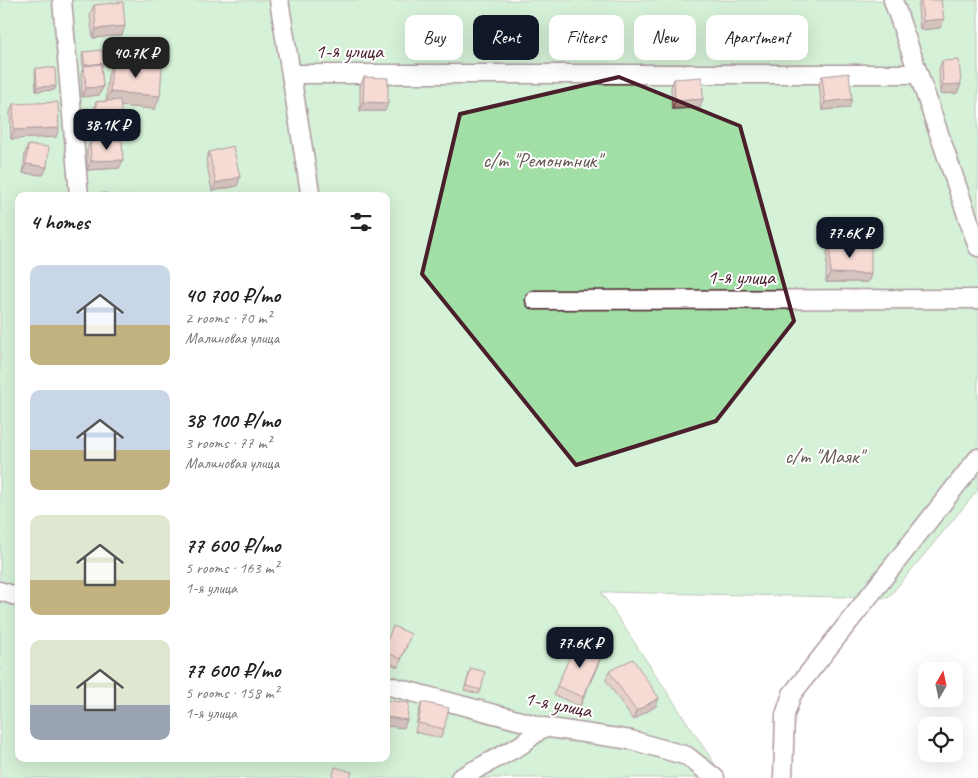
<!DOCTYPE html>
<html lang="en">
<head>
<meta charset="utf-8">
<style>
  body { margin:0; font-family:Caveat,sans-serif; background:#f2f2f2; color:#222; height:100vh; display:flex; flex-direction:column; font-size:19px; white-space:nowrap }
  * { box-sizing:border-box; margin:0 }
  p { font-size:16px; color:#767676 }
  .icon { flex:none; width:28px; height:28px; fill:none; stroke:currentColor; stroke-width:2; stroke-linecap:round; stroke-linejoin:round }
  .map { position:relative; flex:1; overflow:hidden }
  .drawer { position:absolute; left:15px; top:192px; width:375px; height:570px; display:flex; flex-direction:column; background:#fff; border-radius:10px; box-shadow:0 5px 20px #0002 }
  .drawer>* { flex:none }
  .banner { position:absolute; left:405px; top:15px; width:475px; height:45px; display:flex; gap:10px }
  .needle { width:32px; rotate:9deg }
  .controls { position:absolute; left:918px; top:662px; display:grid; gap:10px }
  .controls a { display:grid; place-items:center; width:45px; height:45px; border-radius:10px; background:#fff; box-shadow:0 5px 20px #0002; font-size:25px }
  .price { position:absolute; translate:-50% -42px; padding:0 11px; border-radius:10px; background:#111827; color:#fff; font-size:16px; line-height:32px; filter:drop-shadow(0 1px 2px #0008) }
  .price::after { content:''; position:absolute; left:50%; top:30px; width:15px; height:11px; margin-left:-8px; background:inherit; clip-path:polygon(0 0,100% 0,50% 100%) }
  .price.on { background:#222; color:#fff }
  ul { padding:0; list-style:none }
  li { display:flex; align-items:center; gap:15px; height:125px; padding:0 15px }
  li span { display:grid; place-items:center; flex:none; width:140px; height:100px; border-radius:10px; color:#555 }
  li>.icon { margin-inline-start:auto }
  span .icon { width:60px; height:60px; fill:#fffc; stroke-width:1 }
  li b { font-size:21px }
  h2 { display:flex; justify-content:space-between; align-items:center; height:60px; padding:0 15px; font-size:21px }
  .chip { padding:0 18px; border-radius:10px; background:#fff; box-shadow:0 5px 20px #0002; font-size:18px; line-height:45px }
  .chip.on { background:#111827; color:#fff }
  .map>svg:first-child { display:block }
</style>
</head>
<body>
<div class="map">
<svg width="978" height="778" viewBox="0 0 978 778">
  <rect width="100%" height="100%" fill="#fff"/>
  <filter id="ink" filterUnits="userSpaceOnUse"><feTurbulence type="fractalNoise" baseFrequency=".02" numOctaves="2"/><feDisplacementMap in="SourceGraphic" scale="10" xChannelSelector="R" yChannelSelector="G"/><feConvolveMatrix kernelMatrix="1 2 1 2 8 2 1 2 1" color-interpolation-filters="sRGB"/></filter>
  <g filter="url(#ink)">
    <path fill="#a2dfa6" stroke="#767f68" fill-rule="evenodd" d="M 0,0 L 978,0 L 978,490 L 888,598 L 601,592 L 724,778 L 0,778 ZM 19,196 L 386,196 L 386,759 L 19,759 Z"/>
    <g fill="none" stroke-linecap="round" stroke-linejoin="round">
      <defs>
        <path id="minor" d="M 62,0 L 79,196
          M 279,0 L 310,192
          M 893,0 L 978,247
          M 291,74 L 918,74
          M 535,300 L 978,299
          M 0,591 L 19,597
          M 386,685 L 543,727 L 631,740 L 687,756 L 715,778
          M 460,778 L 521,745 L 543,727
          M 783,778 L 785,715 L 792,694 L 978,458"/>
      </defs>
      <use href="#minor" stroke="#4a1f2b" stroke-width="21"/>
      <use href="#minor" stroke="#fff" stroke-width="18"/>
    </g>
    <path fill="#c89789" stroke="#4a1f2b" d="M 920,0 L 944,19 L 940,28 L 920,30 L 918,8 Z
      M 94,5 L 122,35 L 93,38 L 90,14 Z
      M 83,52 L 102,67 L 101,67 L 103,87 L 99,95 L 82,97 L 81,74 L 83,68 L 82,56 Z
      M 942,61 L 961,84 L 957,93 L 940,94 L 939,69 Z
      M 112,63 L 155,109 L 120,106 L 119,129 L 95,131 L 93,111 L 96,102 L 106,101 L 108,75 Z
      M 36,68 L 56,86 L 54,90 L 36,91 L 35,73 Z
      M 822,76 L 849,108 L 822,110 L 819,85 Z
      M 364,77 L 385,111 L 360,111 L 360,86 Z
      M 674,79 L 700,108 L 672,109 L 671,87 Z
      M 13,104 L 56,137 L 11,139 L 10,112 Z
      M 90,142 L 123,160 L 119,168 L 87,170 L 87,150 Z
      M 28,145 L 47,167 L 43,175 L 23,173 L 25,153 Z
      M 209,152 L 240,177 L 237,186 L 212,191 L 206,160 Z
      M 830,244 L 871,274 L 868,282 L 826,282 L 827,253 Z
      M 386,643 L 408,643 L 398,667 L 386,662 Z
      M 603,652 L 580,706 L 554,695 L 557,686 Z
      M 471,668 L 481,690 L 479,694 L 464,690 Z
      M 609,671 L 656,706 L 633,720 L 606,680 Z
      M 422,702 L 444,729 L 441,738 L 415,732 L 419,711 Z"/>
    <path fill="#a27b6f" stroke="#4a1f2b" d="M 944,19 L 940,28 L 920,30 L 923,21 Z
      M 125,26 L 122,35 L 93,38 L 96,29 Z
      M 104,63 L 102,67 L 84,69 L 85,65 Z
      M 961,84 L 957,93 L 940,94 L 943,85 Z
      M 56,86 L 54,90 L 36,91 L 37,87 Z
      M 103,87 L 99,95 L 82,97 L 86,88 Z
      M 110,92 L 160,96 L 155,109 L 106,105 Z
      M 703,99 L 700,108 L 672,109 L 675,101 Z
      M 852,99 L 849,108 L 822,110 L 825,102 Z
      M 363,102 L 388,103 L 385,111 L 360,111 Z
      M 122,120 L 119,129 L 95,131 L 98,122 Z
      M 59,128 L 56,137 L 11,139 L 14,130 Z
      M 123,160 L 119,168 L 87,170 L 91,161 Z
      M 26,164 L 47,167 L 43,175 L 23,173 Z
      M 240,177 L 237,186 L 212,191 L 216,183 Z
      M 830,273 L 871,274 L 868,282 L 826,282 Z
      M 603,652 L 600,660 L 580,706 L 583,697 Z
      M 659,698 L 656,706 L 633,720 L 636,711 Z
      M 386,717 L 407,720 L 404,728 L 386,726 Z"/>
    <path fill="#e8b09f" stroke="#4a1f2b" d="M 921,0 L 941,0 L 944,19 L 923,21 Z
      M 123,2 L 125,26 L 96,29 L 94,5 Z
      M 102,50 L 104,63 L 85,65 L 83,52 Z
      M 959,60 L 961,84 L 943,85 L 942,61 Z
      M 112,63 L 162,66 L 160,96 L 110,92 Z
      M 101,64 L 103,87 L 86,88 L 84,66 Z
      M 36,68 L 55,68 L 56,86 L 37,87 Z
      M 849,73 L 852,99 L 825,102 L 822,76 Z
      M 364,77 L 388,78 L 388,103 L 363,102 Z
      M 702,77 L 703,99 L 675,101 L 674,79 Z
      M 120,100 L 122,120 L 98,122 L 96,102 Z
      M 58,102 L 59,128 L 14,130 L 13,104 Z
      M 122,140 L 123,160 L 91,161 L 90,142 Z
      M 28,145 L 49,147 L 47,167 L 26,164 Z
      M 233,146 L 240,177 L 216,183 L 209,152 Z
      M 107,193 L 107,196 L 88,196 L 88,195 Z
      M 830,244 L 871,245 L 871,274 L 830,273 Z
      M 393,626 L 411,634 L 401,659 L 386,652 L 386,643 Z
      M 577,640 L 603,652 L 583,697 L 557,686 Z
      M 633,659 L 659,698 L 636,711 L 609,671 Z
      M 471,668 L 485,672 L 481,690 L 466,686 Z
      M 386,700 L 409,703 L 407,720 L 386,717 Z
      M 422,702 L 449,708 L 444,729 L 418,723 Z
      M 335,767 L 352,772 L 350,778 L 332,778 Z"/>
  </g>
  <path d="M0 0H978V778H0ZM 619,77 L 740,126 L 794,321 L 716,421 L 576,465 L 422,274 L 460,114 Z" fill="#fff" fill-opacity=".55" fill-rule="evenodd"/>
  <path fill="none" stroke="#4a1f2b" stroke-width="4" stroke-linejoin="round" d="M 619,77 L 740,126 L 794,321 L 716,421 L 576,465 L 422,274 L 460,114 Z"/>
  <g text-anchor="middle" stroke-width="4" stroke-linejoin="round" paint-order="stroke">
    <g font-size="21" fill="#4a1f2b" stroke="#fff">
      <text x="349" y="58">1-я улица</text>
      <text x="741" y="284">1-я улица</text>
      <text transform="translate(558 704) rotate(11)" y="7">1-я улица</text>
    </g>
    <g font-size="21" fill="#645950" stroke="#fff">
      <text x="542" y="167">с/т "Ремонтник"</text>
      <text x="824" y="463">с/т "Маяк"</text>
    </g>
  </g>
</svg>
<div class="controls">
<a><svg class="needle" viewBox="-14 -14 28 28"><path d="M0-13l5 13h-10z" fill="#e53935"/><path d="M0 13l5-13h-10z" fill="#767676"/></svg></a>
<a><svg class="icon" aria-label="locate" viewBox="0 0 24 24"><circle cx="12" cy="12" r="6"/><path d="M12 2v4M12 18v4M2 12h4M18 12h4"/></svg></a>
</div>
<b class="price on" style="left:136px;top:79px">40.7K ₽</b>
<b class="price" style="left:107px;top:151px">38.1K ₽</b>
<b class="price" style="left:850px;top:259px">77.6K ₽</b>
<b class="price" style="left:580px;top:669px">77.6K ₽</b>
<div class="banner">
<a class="chip">Buy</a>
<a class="chip on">Rent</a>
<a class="chip">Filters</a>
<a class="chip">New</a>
<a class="chip">Apartment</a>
</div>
<section class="drawer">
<h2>4 homes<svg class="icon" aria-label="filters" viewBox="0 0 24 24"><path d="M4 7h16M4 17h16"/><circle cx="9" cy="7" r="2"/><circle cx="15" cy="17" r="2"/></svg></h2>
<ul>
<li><span style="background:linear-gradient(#c9d6e8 60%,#c2b280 0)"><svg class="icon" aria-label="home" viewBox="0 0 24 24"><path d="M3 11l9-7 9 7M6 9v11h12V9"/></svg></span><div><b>40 700 ₽/mo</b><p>2 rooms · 70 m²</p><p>Малиновая улица</p></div></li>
<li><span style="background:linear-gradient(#c9d6e8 60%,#c2b280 0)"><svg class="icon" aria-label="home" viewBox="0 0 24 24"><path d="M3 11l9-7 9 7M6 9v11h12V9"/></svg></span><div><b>38 100 ₽/mo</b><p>3 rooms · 77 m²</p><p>Малиновая улица</p></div></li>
<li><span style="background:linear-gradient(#dfe7d0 65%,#c2b280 0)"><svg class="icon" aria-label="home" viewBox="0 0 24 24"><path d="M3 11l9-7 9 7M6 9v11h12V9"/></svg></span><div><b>77 600 ₽/mo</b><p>5 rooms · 163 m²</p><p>1-я улица</p></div></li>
<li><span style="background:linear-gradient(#dfe7d0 65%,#9aa5b1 0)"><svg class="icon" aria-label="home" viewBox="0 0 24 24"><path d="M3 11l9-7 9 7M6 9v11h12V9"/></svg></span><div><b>77 600 ₽/mo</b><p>5 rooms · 158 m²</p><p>1-я улица</p></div></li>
</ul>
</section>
</div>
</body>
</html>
